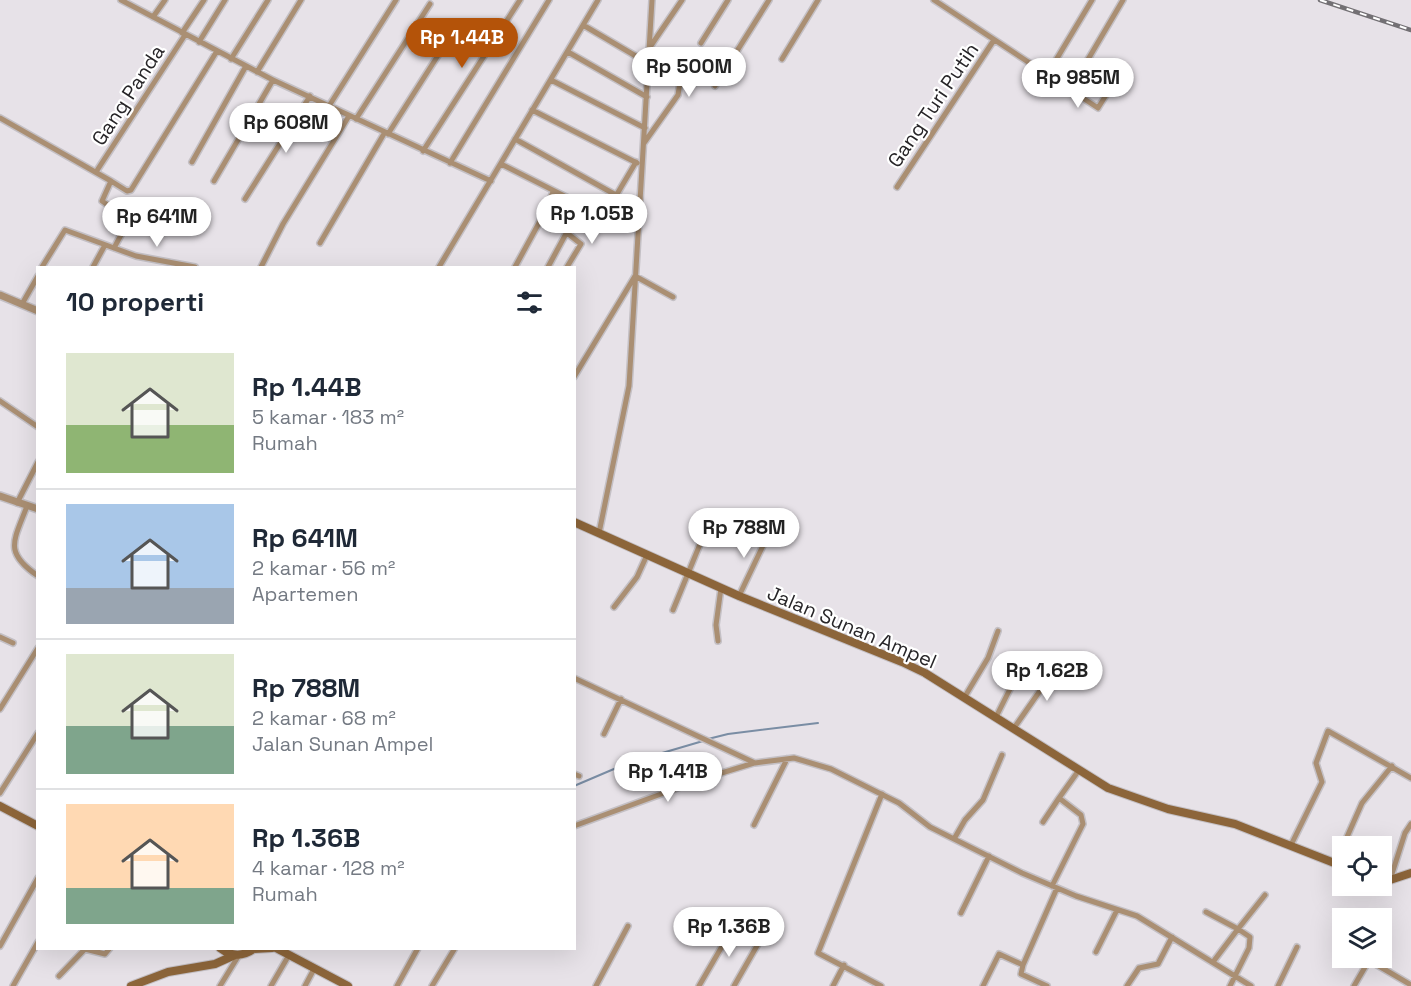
<!DOCTYPE html>
<html lang="id">
<head>
<meta charset="utf-8">
<style>
  body { margin:0; font-family:"Space Grotesk",sans-serif; background:#f6f6f7; color:#1f2937; height:100vh; display:flex; flex-direction:column; font-size:22px; white-space:nowrap }
  * { box-sizing:border-box; margin:0 }
  p { font-size:20px; color:#747a83 }
  .icon { flex:none; width:33px; height:33px; fill:none; stroke:currentColor; stroke-width:2; stroke-linecap:round; stroke-linejoin:round }
  .map { position:relative; flex:1; overflow:hidden }
  .details { position:absolute; left:36px; top:266px; width:540px; height:684px; display:flex; flex-direction:column; background:#fff; border-radius:0px; box-shadow:0 6px 24px #0002 }
  .details>* { flex:none }
  .controls { position:absolute; left:1332px; top:836px; display:grid; gap:12px }
  .controls a { display:grid; place-items:center; width:60px; height:60px; border-radius:0px; background:#fff; box-shadow:0 6px 24px #0002; font-size:30px }
  .price { position:absolute; translate:-50% -51px; padding:0 14px; border-radius:21px; background:#fff; color:#222; font-size:20px; line-height:39px; filter:drop-shadow(0 2px 3px #0008) }
  .price::after { content:''; position:absolute; left:50%; top:36px; width:18px; height:14px; margin-left:-9px; background:inherit; clip-path:polygon(0 0,100% 0,50% 100%) }
  .price.selected { background:#b45309; color:#fff }
  ul { padding:0; list-style:none }
  li { display:flex; align-items:center; gap:18px; height:150px; padding:0 30px }
  li+li { border-top:2px solid #e0e1e3 }
  li span { display:grid; place-items:center; flex:none; width:168px; height:120px; border-radius:0px; color:#555 }
  li>.icon { margin-inline-start:auto }
  span .icon { width:72px; height:72px; fill:#fffc; stroke-width:1 }
  li b { font-size:26px }
  h2 { display:flex; justify-content:space-between; align-items:center; height:72px; padding:0 30px; font-size:26px }
  .map>svg:first-child { display:block }
</style>
</head>
<body>
<div class="map">
<svg width="1411" height="986" viewBox="0 0 1411 986">
  <rect width="100%" height="100%" fill="#e7e2e8"/>
  <g fill="none" stroke-linecap="round" stroke-linejoin="round">
    <path stroke="#7a8da4" stroke-width="2" d="M 708,739 L 728,734 L 818,723
      M 574,786 L 628,763 L 703,741"/>
    <defs>
      <path id="minor" d="M 121,0 L 273,80 L 491,181
        M 934,0 L 1098,108 L 1121,71
        M 153,17 L 165,0
        M 583,25 L 680,82 L 678,95 L 644,143
        M 182,33 L 204,0
        M 199,42 L 225,0
        M 701,43 L 728,0
        M 650,47 L 682,0
        M 568,52 L 647,97
        M 231,59 L 268,0
        M 782,59 L 818,0
        M 257,72 L 301,0
        M 1047,75 L 1092,0
        M 551,80 L 645,128
        M 715,86 L 769,0
        M 1070,90 L 1123,0
        M 329,106 L 396,0
        M 532,110 L 637,163
        M 0,118 L 111,181 L 102,201 L 129,220 L 114,248
        M 356,119 L 430,4
        M 388,134 L 444,46
        M 515,139 L 616,195
        M 423,151 L 520,0
        M 192,162 L 246,66
        M 450,163 L 549,0
        M 501,164 L 604,216 L 636,162
        M 96,172 L 185,35
        M 111,181 L 127,191 L 131,190 L 217,51
        M 214,181 L 273,80
        M 897,187 L 994,40
        M 245,199 L 310,96
        M 567,233 L 581,244 L 567,267
        M 320,243 L 385,132
        M 42,267 L 65,230 L 136,256 L 195,267
        M 93,267 L 105,245
        M 261,267 L 283,224 L 349,116
        M 439,267 L 598,0
        M 515,267 L 545,212 L 553,192
        M 548,267 L 581,206
        M 22,304 L 38,276
        M 574,377 L 635,276 L 673,297
        M 0,401 L 38,427
        M 17,503 L 38,462
        M 27,506 C 14,541 3,552 38,576
        M 599,533 L 629,386 L 652,0
        M 739,596 L 769,533
        M 614,607 L 637,577 L 647,555
        M 673,610 L 712,515
        M 0,637 L 13,643
        M 718,641 L 716,625 L 721,588
        M 574,678 L 755,763 L 794,758 L 831,769 L 899,803 L 930,827 L 1022,873 L 1076,896 L 1137,916 L 1251,986
        M 964,698 L 988,658 L 998,631
        M 0,709 L 38,648
        M 996,717 L 1021,667
        M 1014,728 L 1060,662
        M 604,734 L 621,699
        M 574,774 L 579,776
        M 0,793 L 38,733
        M 1043,822 L 1059,798
        M 754,825 L 787,759
        M 574,826 L 702,779 L 754,763
        M 954,839 L 965,820 L 983,800 L 1002,755
        M 1291,845 L 1322,782 L 1316,763 L 1328,731 L 1411,778
        M 1343,846 L 1362,803 L 1392,766
        M 1336,863 L 1342,847
        M 1390,880 L 1405,833 L 1411,824
        M 1052,886 L 1083,824 L 1081,815 L 1059,798 L 1079,770
        M 1206,912 L 1238,929 L 1265,895
        M 961,913 L 989,856
        M 0,946 L 38,878
        M 1096,952 L 1117,910
        M 1213,962 L 1238,929 L 1250,937 L 1249,948 L 1230,986
        M 1023,965 L 1021,974 L 1047,986
        M 59,976 L 85,949 L 105,954 L 110,948
        M 13,986 L 38,942
        M 220,986 L 239,955
        M 271,986 L 289,955
        M 305,986 L 314,969
        M 397,986 L 418,948
        M 432,986 L 455,948
        M 596,986 L 628,926
        M 699,986 L 739,917
        M 734,986 L 758,944
        M 833,986 L 844,965
        M 881,986 L 818,953 L 882,794
        M 983,986 L 999,954 L 1023,965 L 1057,888
        M 1127,986 L 1139,968 L 1158,964 L 1172,937
        M 1278,986 L 1297,947
        M 1354,986 L 1368,962 L 1372,962 L 1411,985"/>
      <path id="tertiary" d="M 0,295 L 38,311
        M 0,496 L 38,509"/>
      <path id="secondary" d="M 574,522 L 739,596 L 902,662 L 925,673 L 1108,788 L 1168,809 L 1235,824 L 1342,866
        M 0,806 L 38,826
        M 1382,879 L 1390,880 L 1411,873
        M 220,948 C 232,957 243,957 255,948
        M 276,948 L 348,986
        M 253,949 L 272,948
        M 131,986 L 168,972 L 215,964 L 235,955"/>
    </defs>
    <use href="#minor" stroke="#c4c0c5" stroke-width="8"/>
    <use href="#tertiary" stroke="#c4c0c5" stroke-width="10"/>
    <use href="#secondary" stroke="#c4c0c5" stroke-width="10"/>
    <use href="#minor" stroke="#aa8f73" stroke-width="5"/>
    <use href="#tertiary" stroke="#aa8f73" stroke-width="7"/>
    <use href="#secondary" stroke="#8c653a" stroke-width="8"/>
    <defs>
      <path id="rail" d="M 1320,0 L 1411,30"/>
    </defs>
    <use href="#rail" stroke="#737074" stroke-width="4.5"/>
    <use href="#rail" stroke="#fff" stroke-width="2" stroke-dasharray="7" stroke-linecap="butt"/>
  </g>
  <g text-anchor="middle" stroke-width="4.5" stroke-linejoin="round" paint-order="stroke">
    <g font-size="20" fill="#272528" stroke="#fff">
      <text transform="translate(128 95) rotate(-57)" y="7">Gang Panda</text>
      <text transform="translate(933 105) rotate(-56)" y="7">Gang Turi Putih</text>
      <text transform="translate(852 627) rotate(23)" y="7">Jalan Sunan Ampel</text>
    </g>
  </g>
</svg>
<div class="controls">
<a><svg class="icon" aria-label="locate" viewBox="0 0 24 24"><circle cx="12" cy="12" r="6"/><path d="M12 2v4M12 18v4M2 12h4M18 12h4"/></svg></a>
<a><svg class="icon" aria-label="layers" viewBox="0 0 24 24"><path d="M12 4l9 5-9 5-9-5zM3 14l9 5 9-5"/></svg></a>
</div>
<b class="price selected" style="left:462px;top:69px">Rp 1.44B</b>
<b class="price" style="left:689px;top:98px">Rp 500M</b>
<b class="price" style="left:1078px;top:109px">Rp 985M</b>
<b class="price" style="left:286px;top:154px">Rp 608M</b>
<b class="price" style="left:592px;top:245px">Rp 1.05B</b>
<b class="price" style="left:157px;top:248px">Rp 641M</b>
<b class="price" style="left:744px;top:559px">Rp 788M</b>
<b class="price" style="left:1047px;top:702px">Rp 1.62B</b>
<b class="price" style="left:668px;top:803px">Rp 1.41B</b>
<b class="price" style="left:729px;top:958px">Rp 1.36B</b>
<section class="details">
<h2>10 properti<svg class="icon" aria-label="filters" viewBox="0 0 24 24"><path d="M4 7h16M4 17h16"/><circle cx="9" cy="7" r="2"/><circle cx="15" cy="17" r="2"/></svg></h2>
<ul>
<li><span style="background:linear-gradient(#dfe7d0 60%,#8fb573 0)"><svg class="icon" aria-label="home" viewBox="0 0 24 24"><path d="M3 11l9-7 9 7M6 9v11h12V9"/></svg></span><div><b>Rp 1.44B</b><p>5 kamar · 183 m²</p><p>Rumah</p></div></li>
<li><span style="background:linear-gradient(#a9c7e8 70%,#9aa5b1 0)"><svg class="icon" aria-label="home" viewBox="0 0 24 24"><path d="M3 11l9-7 9 7M6 9v11h12V9"/></svg></span><div><b>Rp 641M</b><p>2 kamar · 56 m²</p><p>Apartemen</p></div></li>
<li><span style="background:linear-gradient(#dfe7d0 60%,#7fa58c 0)"><svg class="icon" aria-label="home" viewBox="0 0 24 24"><path d="M3 11l9-7 9 7M6 9v11h12V9"/></svg></span><div><b>Rp 788M</b><p>2 kamar · 68 m²</p><p>Jalan Sunan Ampel</p></div></li>
<li><span style="background:linear-gradient(#ffd9b3 70%,#7fa58c 0)"><svg class="icon" aria-label="home" viewBox="0 0 24 24"><path d="M3 11l9-7 9 7M6 9v11h12V9"/></svg></span><div><b>Rp 1.36B</b><p>4 kamar · 128 m²</p><p>Rumah</p></div></li>
</ul>
</section>
</div>
</body>
</html>
